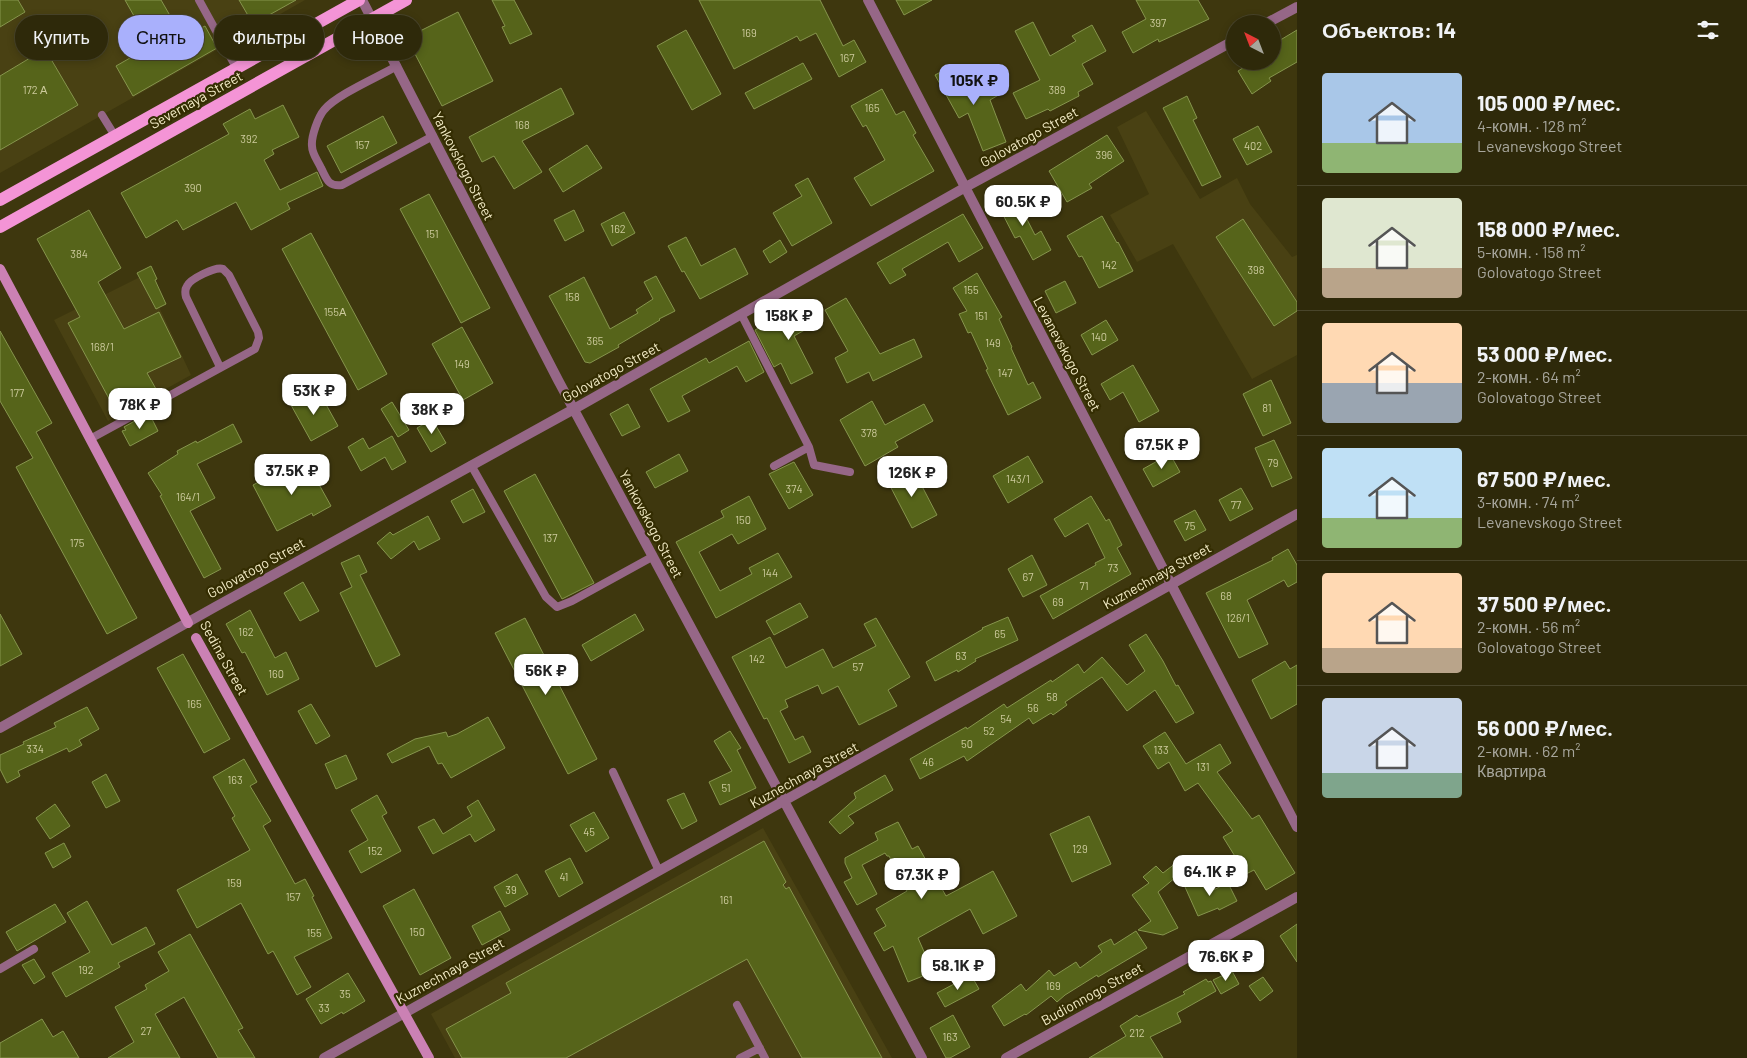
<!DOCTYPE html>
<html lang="ru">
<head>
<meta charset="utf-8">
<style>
  body { margin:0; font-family:Barlow,sans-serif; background:#3a3518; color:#f1f3f6; height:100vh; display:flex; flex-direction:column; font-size:19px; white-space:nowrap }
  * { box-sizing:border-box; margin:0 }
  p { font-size:16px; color:#a7a69c }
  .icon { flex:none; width:28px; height:28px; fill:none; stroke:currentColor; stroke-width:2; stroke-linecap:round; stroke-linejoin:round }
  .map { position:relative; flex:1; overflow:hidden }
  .details { display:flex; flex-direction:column; background:#2e290a; width:450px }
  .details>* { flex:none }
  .hud { position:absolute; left:15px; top:15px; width:475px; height:45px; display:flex; gap:10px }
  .needle { width:32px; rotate:318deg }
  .controls { position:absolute; left:1226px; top:15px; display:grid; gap:10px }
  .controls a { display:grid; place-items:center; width:55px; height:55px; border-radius:50%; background:#2e290a; box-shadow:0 2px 8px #0003,0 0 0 1px #49452b; font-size:25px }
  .price { position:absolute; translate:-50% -42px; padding:0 11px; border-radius:10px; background:#fff; color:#222; font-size:16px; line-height:32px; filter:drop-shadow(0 1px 2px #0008) }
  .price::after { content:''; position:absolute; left:50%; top:30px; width:15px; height:11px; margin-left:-8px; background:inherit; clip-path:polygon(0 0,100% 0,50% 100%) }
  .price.current { background:#a9b0fc; color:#111 }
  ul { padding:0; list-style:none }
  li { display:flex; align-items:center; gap:15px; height:125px; padding:0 25px }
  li+li { border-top:1px solid #49452b }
  li span { display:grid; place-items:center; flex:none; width:140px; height:100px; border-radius:5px; color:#555 }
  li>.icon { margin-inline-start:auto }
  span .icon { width:60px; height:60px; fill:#fffc; stroke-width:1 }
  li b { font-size:21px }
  h2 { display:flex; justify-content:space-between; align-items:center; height:60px; padding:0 25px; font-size:21px }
  .pill { padding:0 18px; border-radius:22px; background:#2e290a; box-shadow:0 2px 8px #0003,0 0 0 1px #49452b; font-size:18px; line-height:45px }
  .pill.current { background:#a9b0fc; color:#111 }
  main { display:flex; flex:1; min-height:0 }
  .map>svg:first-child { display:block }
</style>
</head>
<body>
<main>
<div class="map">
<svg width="1297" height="1058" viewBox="0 0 1297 1058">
  <rect width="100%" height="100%" fill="#3e370e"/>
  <path fill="#494113" d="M 0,0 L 305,0 L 0,173 Z
    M 1146,111 L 1200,199 L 1237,178 L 1250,204 L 1292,257 L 1297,255 L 1297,355 L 1252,379 L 1173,244 L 1137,262 L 1110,215 L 1149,194 L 1117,127 Z
    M 144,275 L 191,375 L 108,421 L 54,320 Z
    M 763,828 L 892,1058 L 455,1058 L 431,1014 Z"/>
  <path fill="#56641a" stroke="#86954d" d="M 0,0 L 18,0 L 25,12 L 0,27 Z
    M 125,0 L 161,0 L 183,38 L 205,26 L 217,48 L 133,96 L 116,66 L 151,46 Z
    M 239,0 L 296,0 L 253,24 Z
    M 492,0 L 514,0 L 532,34 L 510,44 L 502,27 L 505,26 Z
    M 699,0 L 820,0 L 843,46 L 854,40 L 866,62 L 839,77 L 816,33 L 800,41 L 797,36 L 734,69 Z
    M 896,0 L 932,0 L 904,15 Z
    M 1136,0 L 1198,0 L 1209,19 L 1159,42 L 1158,39 L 1133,53 L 1122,32 L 1146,19 Z
    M 458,12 L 493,81 L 442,106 L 414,52 L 414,39 L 420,31 Z
    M 1033,22 L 1050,56 L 1076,41 L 1072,36 L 1092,25 L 1106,51 L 1082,64 L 1093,84 L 1078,92 L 1079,96 L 1050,111 L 1048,109 L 1026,119 L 1013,93 L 1040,80 L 1015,31 Z
    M 686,30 L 721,94 L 692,110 L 657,46 Z
    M 1297,30 L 1297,62 L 1269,78 L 1271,81 L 1252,94 L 1238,71 L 1254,61 L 1272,61 L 1272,45 Z
    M 45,49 L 78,105 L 0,150 L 0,76 Z
    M 803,63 L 812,79 L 754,109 L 745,93 Z
    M 954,65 L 969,93 L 994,79 L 1002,93 L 990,100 L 1006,142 L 983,151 L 968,113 L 959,118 L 935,75 Z
    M 561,88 L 574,114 L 522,141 L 542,172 L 514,189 L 494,156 L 482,162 L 469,137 Z
    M 882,89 L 896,115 L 904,111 L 916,133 L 913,135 L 934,171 L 871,206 L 854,178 L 885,160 L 866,125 L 863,127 L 851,106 Z
    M 1187,96 L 1197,118 L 1193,120 L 1221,177 L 1202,186 L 1163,108 Z
    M 283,105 L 299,137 L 272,150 L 274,154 L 264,160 L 280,190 L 317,172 L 323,186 L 287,203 L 290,209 L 251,230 L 236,202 L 183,230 L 177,220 L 146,238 L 121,193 L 229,134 L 223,124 L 250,109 L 255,119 Z
    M 383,116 L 397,143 L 341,173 L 327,146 Z
    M 1258,126 L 1272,152 L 1247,165 L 1233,139 Z
    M 1107,135 L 1124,161 L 1089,184 L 1092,188 L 1067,202 L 1049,171 Z
    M 587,145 L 602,168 L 563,192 L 549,169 Z
    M 808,178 L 832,223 L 792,246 L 773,213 L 802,196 L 795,185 Z
    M 429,194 L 490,308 L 461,323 L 400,209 Z
    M 1014,194 L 1035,235 L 1041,231 L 1051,250 L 1033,260 L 1020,236 L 1015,238 L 997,203 Z
    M 89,210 L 121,268 L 98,282 L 124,329 L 159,312 L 181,357 L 147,373 L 156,389 L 141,397 L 144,403 L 119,417 L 68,323 L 80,317 L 37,239 Z
    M 574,210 L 584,231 L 565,241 L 554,220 Z
    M 624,212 L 635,233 L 612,246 L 601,224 Z
    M 963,214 L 983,248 L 959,262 L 948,242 L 902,269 L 906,275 L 890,284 L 877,263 Z
    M 1102,216 L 1117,243 L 1118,242 L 1133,271 L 1099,288 L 1082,256 L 1079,257 L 1067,236 Z
    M 1243,219 L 1297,302 L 1297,311 L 1274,326 L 1216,237 Z
    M 311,233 L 387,374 L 358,390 L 282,249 Z
    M 686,237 L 701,266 L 735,248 L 748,274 L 700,299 L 684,271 L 682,272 L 668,246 Z
    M 780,240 L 787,252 L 770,263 L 763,251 Z
    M 151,266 L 157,279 L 155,280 L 166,304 L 156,309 L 137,273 Z
    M 977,273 L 1002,317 L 999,319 L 1012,347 L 1011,348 L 1028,385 L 1033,382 L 1041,398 L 1008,415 L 986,370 L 988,369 L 971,332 L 968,333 L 959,314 L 967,311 L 953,288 Z
    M 656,276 L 675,311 L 659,319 L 660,320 L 618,345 L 619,347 L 590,363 L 585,362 L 549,296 L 584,277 L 610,329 L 638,313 L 636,310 L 653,299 L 644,282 Z
    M 1065,281 L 1076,303 L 1056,313 L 1045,291 Z
    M 846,298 L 880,354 L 914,339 L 922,357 L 873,381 L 869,372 L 847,383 L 835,358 L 848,351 L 825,310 Z
    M 809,301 L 819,322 L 794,336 L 813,373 L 791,384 L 781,363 L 774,367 L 755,330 Z
    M 1106,320 L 1118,340 L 1092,355 L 1081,335 Z
    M 462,327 L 493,383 L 463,400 L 432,344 Z
    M 0,331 L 52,423 L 36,432 L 137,618 L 107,634 L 16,467 L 33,458 L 0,401 Z
    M 749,341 L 764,372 L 746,382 L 737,366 L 682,396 L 690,411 L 668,422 L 650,389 L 706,358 L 709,363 Z
    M 1133,365 L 1159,411 L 1139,422 L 1123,392 L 1110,400 L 1101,384 Z
    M 1271,380 L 1291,423 L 1263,436 L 1243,394 Z
    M 318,390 L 338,426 L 311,441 L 291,405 Z
    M 872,401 L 885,425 L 924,404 L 933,421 L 895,442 L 898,447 L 865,466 L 840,420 Z
    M 392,402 L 409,430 L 398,437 L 381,409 Z
    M 628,404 L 640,427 L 622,436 L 610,414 Z
    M 149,413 L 158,431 L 130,446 L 122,431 L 126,430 L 124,427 Z
    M 432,419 L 446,443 L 431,452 L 417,428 Z
    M 233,424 L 242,442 L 197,464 L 215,498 L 190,511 L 221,569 L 204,578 L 160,496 L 162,495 L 148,473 L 178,454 L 177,451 L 196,441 L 197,443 Z
    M 392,436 L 406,462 L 392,470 L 385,457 L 361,471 L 348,447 L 363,438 L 369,449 Z
    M 1274,440 L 1292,478 L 1272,487 L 1255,448 Z
    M 679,454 L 688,471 L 655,488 L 646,472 Z
    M 1170,454 L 1180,472 L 1153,487 L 1143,469 Z
    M 1028,456 L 1043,482 L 1008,503 L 993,476 Z
    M 306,461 L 331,506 L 313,516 L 312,513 L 277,531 L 253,485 L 283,469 L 284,472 Z
    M 794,462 L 813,495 L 789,509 L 769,474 Z
    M 913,469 L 937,515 L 912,528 L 888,482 Z
    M 535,474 L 594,583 L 562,599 L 504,491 Z
    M 1241,488 L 1253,509 L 1230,521 L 1219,500 Z
    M 473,489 L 485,512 L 463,523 L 451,501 Z
    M 749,496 L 766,529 L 738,544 L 732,534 L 699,552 L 720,591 L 752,574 L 749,568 L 778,553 L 792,577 L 716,618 L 676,542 L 724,517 L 721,511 Z
    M 1091,496 L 1106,521 L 1109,519 L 1122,545 L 1117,548 L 1131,574 L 1053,619 L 1040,596 L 1096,565 L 1095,563 L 1105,558 L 1088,523 L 1065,537 L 1054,519 Z
    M 1195,510 L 1206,530 L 1185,541 L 1174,521 Z
    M 428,516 L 440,539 L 419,550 L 414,541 L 391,559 L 377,543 L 390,532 L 393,535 Z
    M 1288,549 L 1297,565 L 1297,582 L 1288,587 L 1284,580 L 1247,600 L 1268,644 L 1239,658 L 1206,593 L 1273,560 L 1272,558 Z
    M 359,555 L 367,572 L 360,575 L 400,655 L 376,667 L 340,593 L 352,587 L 341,563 Z
    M 1032,555 L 1047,585 L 1023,597 L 1008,569 Z
    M 303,582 L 319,611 L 300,621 L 284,593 Z
    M 800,603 L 808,617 L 774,635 L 766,621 Z
    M 250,610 L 275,658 L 286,652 L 299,679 L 267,695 L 245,652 L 242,653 L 226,624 Z
    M 0,614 L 22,654 L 0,666 Z
    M 635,614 L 644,630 L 591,661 L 582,645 Z
    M 1008,617 L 1018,640 L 975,659 L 976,661 L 958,672 L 957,670 L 935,681 L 926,662 L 983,629 L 982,628 Z
    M 525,618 L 597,759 L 568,774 L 495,633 Z
    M 876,618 L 910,677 L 888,690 L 897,706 L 859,725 L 838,686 L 822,694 L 818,685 L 785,700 L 788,707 L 780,711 L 795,740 L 803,736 L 811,752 L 789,763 L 767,718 L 764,719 L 732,657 L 770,637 L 786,668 L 823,649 L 833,668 L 876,646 L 864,624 Z
    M 1146,634 L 1163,661 L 1176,686 L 1178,685 L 1194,713 L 1176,723 L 1155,690 L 1127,711 L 1102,677 L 1065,702 L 1067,705 L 1053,715 L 1051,713 L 1033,724 L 1029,718 L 967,761 L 964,756 L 920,779 L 910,759 L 966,727 L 967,729 L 1004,704 L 1007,708 L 1051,680 L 1052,682 L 1078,664 L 1084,673 L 1102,657 L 1127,685 L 1145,671 L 1129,645 Z
    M 183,654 L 230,739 L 204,753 L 157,668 Z
    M 1285,661 L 1290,669 L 1297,665 L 1297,704 L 1271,719 L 1252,680 Z
    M 311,704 L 330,736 L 316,744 L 298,711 Z
    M 87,707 L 99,729 L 79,740 L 82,745 L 69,752 L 67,748 L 18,771 L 20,776 L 7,783 L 0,769 L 0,755 L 24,744 L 23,742 L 56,727 L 54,723 Z
    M 488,717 L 505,748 L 451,778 L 442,763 L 438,764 L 429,746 L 392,763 L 387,754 L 415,739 L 446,732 L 448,737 L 457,734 Z
    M 730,731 L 741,748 L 737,750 L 756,788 L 720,805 L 709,782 L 732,771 L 714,741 Z
    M 1165,732 L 1186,764 L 1220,744 L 1231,763 L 1217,772 L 1252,819 L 1259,815 L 1295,873 L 1266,890 L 1254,870 L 1246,874 L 1223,837 L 1233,831 L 1198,783 L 1185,791 L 1169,762 L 1158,769 L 1143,746 Z
    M 346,755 L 357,779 L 336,789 L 325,764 Z
    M 244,759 L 257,782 L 250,786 L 271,821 L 263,826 L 295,884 L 305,879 L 314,896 L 312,897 L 332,938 L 294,957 L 311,987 L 297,995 L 273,951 L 268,954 L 241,903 L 197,928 L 177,890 L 250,850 L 232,818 L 235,816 L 213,777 Z
    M 106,774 L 120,801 L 106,808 L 92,782 Z
    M 885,775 L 893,790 L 848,816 L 854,823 L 840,834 L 829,822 L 856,798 L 854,793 Z
    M 684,793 L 697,821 L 682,829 L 667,800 Z
    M 377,795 L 387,813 L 382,816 L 401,851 L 361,873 L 349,851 L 368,840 L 351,810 Z
    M 478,800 L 495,830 L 475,842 L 470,834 L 433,854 L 418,827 L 434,819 L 443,834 L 472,816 L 467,807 Z
    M 55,804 L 70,826 L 50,839 L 36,818 Z
    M 594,812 L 609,838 L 586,852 L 570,825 Z
    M 1089,816 L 1111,864 L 1072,882 L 1050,834 Z
    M 898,822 L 912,849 L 918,846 L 946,896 L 993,871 L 1017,916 L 983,934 L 970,909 L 918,938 L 933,972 L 908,982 L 893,946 L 884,951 L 874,933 L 886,926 L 876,909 L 907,891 L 889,856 L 887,856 L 885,853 L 862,865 L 877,894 L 857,905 L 844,882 L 852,878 L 845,863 L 845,858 L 878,840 L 875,833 Z
    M 764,841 L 786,882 L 783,885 L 786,889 L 789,887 L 882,1058 L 802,1058 L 747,959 L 566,1058 L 462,1058 L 446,1029 L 511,993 L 506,983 Z
    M 64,843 L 71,857 L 53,868 L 45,853 Z
    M 570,858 L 583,883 L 559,897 L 545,871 Z
    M 1176,863 L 1182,872 L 1158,892 L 1178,928 L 1163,935 L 1138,930 L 1151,921 L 1132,895 L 1149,883 L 1143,877 L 1156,866 L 1163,873 Z
    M 517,874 L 528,894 L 505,907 L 494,887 Z
    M 1202,879 L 1209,892 L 1228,883 L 1237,901 L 1219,910 L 1218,908 L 1198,916 L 1185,887 Z
    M 414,889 L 451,958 L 420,975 L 383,906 Z
    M 87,901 L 112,945 L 146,927 L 155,944 L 118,963 L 120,967 L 66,997 L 52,973 L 90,952 L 67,913 Z
    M 55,904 L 66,922 L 17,951 L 6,932 Z
    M 500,911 L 510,930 L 482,945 L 472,926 Z
    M 1297,924 L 1297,962 L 1280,936 Z
    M 1136,931 L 1147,948 L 1098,977 L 1097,975 L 1065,995 L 1057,1002 L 1051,996 L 1026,1015 L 1025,1014 L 1004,1026 L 992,1006 L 1021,984 L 1026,991 L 1049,970 L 1054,976 L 1076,962 L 1080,968 L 1102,952 L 1098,946 L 1111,939 L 1114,945 Z
    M 190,934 L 243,1028 L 238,1030 L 255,1058 L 218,1058 L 184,997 L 155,1014 L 180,1058 L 108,1058 L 134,1042 L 115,1007 L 147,989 L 145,985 L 169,971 L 158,952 Z
    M 34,959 L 45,977 L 34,984 L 22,965 Z
    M 1232,971 L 1239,984 L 1221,994 L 1213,980 Z
    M 348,973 L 365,1001 L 343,1014 L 342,1012 L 321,1024 L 306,999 Z
    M 971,975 L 979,989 L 945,1007 L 937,993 Z
    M 1263,977 L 1273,991 L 1260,1001 L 1249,986 Z
    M 1206,979 L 1208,982 L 1211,981 L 1216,991 L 1177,1013 L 1181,1022 L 1150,1037 L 1163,1058 L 1089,1058 L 1126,1036 L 1120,1026 L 1137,1015 L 1139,1017 L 1185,994 L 1183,992 Z
    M 953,1015 L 970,1047 L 950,1058 L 946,1058 L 930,1028 Z
    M 42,1019 L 53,1037 L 63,1031 L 79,1058 L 0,1058 L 0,1043 Z"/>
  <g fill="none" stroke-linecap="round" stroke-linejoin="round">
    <path stroke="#966787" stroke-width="8" d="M 199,0 L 237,69
      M 397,66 C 378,77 336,95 324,110 C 318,117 311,137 312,146 C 312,154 318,161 321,168 C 327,179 328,187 342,185 L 433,136
      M 102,115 L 115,136
      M 741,314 L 809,447 L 774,466
      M 90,439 L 255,349 L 259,338 L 258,332 L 229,275 C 228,274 224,270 223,269 C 216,266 190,279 187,286 C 185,289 185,293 186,297 L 220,367
      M 809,447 L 814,465 L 850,472
      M 471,465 L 546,597 L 557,607 L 572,601 L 652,557
      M 613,772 L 659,871
      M 0,969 L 34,949
      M 737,1005 L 765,1058
      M 740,1058 L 760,1048"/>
    <path stroke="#966787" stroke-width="10" d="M 362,0 L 558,380 L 922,1058
      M 868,0 C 1009,276 1155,550 1297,827
      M 1265,24 L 1297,7
      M 0,728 L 215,607 L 574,409 L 964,188 L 1235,40
      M 324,1058 L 1297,514
      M 1006,1058 L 1297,897"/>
    <path stroke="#cb81b4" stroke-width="10" d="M 0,269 L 188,623
      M 196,638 L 429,1058"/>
    <path stroke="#f494d6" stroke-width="12" d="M 0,200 L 359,0
      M 0,227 L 406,0"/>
  </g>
  <g text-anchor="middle" stroke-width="4.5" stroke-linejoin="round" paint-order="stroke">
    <g font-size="11" fill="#ccca9c">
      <text x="1158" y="27">397</text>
      <text x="749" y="37">169</text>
      <text x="847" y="62">167</text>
      <text x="35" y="94">172 А</text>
      <text x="1057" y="94">389</text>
      <text x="872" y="112">165</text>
      <text x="522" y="129">168</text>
      <text x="249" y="143">392</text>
      <text x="362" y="149">157</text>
      <text x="1253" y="150">402</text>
      <text x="1104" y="159">396</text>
      <text x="193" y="192">390</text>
      <text x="618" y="233">162</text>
      <text x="432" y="238">151</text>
      <text x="79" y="258">384</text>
      <text x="1109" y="269">142</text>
      <text x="1256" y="274">398</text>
      <text x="971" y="294">155</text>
      <text x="572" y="301">158</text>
      <text x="335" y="316">155А</text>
      <text x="981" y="320">151</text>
      <text x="1099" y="341">140</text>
      <text x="595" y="345">365</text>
      <text x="993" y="347">149</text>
      <text x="102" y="351">168/1</text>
      <text x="462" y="368">149</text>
      <text x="1005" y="377">147</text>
      <text x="17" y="397">177</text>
      <text x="1267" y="412">81</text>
      <text x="869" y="437">378</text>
      <text x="1273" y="467">79</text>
      <text x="1018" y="483">143/1</text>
      <text x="794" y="493">374</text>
      <text x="188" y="501">164/1</text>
      <text x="1236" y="509">77</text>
      <text x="743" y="524">150</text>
      <text x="1190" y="530">75</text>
      <text x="550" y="542">137</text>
      <text x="77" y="547">175</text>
      <text x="1113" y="572">73</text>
      <text x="770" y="577">144</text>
      <text x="1028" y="581">67</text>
      <text x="1084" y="590">71</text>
      <text x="1226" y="600">68</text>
      <text x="1058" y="606">69</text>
      <text x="1238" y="622">126/1</text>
      <text x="246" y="636">162</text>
      <text x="1000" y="638">65</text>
      <text x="961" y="660">63</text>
      <text x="757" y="663">142</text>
      <text x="858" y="671">57</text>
      <text x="276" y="678">160</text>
      <text x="1052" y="701">58</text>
      <text x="194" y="708">165</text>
      <text x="1033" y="712">56</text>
      <text x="1006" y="723">54</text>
      <text x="989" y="735">52</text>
      <text x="967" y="748">50</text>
      <text x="35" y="753">334</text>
      <text x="1161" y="754">133</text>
      <text x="928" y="766">46</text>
      <text x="1203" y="771">131</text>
      <text x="235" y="784">163</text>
      <text x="726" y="792">51</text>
      <text x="589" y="836">45</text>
      <text x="1080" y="853">129</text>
      <text x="375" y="855">152</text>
      <text x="564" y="881">41</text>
      <text x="234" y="887">159</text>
      <text x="511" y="894">39</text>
      <text x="293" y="901">157</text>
      <text x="726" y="904">161</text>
      <text x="417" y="936">150</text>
      <text x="314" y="937">155</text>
      <text x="86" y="974">192</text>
      <text x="1053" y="990">169</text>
      <text x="345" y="998">35</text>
      <text x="324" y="1012">33</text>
      <text x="146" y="1035">27</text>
      <text x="1137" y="1037">212</text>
      <text x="950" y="1041">163</text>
    </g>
    <g font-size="14" fill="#f3ecc7" stroke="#342d02">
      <text transform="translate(196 100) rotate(-29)" y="5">Severnaya Street</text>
      <text transform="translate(1029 137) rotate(-29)" y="5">Golovatogo Street</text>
      <text transform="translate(463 166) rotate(63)" y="5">Yankovskogo Street</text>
      <text transform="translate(1067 354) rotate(62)" y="5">Levanevskogo Street</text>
      <text transform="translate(611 372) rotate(-29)" y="5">Golovatogo Street</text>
      <text transform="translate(651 524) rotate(62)" y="5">Yankovskogo Street</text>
      <text transform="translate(256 568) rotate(-29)" y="5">Golovatogo Street</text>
      <text transform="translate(1157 576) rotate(-29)" y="5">Kuznechnaya Street</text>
      <text transform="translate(224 658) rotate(61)" y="5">Sedina Street</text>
      <text transform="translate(804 775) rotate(-29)" y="5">Kuznechnaya Street</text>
      <text transform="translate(450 971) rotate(-29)" y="5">Kuznechnaya Street</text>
      <text transform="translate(1092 994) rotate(-29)" y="5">Budionnogo Street</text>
    </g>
  </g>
</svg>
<div class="controls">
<a><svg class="needle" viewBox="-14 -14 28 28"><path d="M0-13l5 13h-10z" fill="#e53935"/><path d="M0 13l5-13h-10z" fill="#a7a69c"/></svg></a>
</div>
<b class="price current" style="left:974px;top:106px">105K ₽</b>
<b class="price" style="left:1023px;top:227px">60.5K ₽</b>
<b class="price" style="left:789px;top:341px">158K ₽</b>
<b class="price" style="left:314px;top:416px">53K ₽</b>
<b class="price" style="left:140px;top:430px">78K ₽</b>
<b class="price" style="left:432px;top:435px">38K ₽</b>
<b class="price" style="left:1162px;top:470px">67.5K ₽</b>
<b class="price" style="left:292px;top:496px">37.5K ₽</b>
<b class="price" style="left:912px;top:498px">126K ₽</b>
<b class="price" style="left:546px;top:696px">56K ₽</b>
<b class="price" style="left:1210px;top:897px">64.1K ₽</b>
<b class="price" style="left:922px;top:900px">67.3K ₽</b>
<b class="price" style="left:1226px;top:982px">76.6K ₽</b>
<b class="price" style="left:958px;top:991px">58.1K ₽</b>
<div class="hud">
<a class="pill">Купить</a>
<a class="pill current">Снять</a>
<a class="pill">Фильтры</a>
<a class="pill">Новое</a>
</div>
</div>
<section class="details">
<h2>Объектов: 14<svg class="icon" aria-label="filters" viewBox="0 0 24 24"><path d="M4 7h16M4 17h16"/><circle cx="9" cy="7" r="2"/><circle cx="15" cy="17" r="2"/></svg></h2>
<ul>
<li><span style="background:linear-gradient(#a9c7e8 70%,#8fb573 0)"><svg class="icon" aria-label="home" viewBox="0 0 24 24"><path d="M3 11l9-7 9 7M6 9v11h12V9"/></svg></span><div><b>105 000 ₽/мес.</b><p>4-комн. · 128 m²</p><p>Levanevskogo Street</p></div></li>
<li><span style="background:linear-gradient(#dfe7d0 70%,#b9a48a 0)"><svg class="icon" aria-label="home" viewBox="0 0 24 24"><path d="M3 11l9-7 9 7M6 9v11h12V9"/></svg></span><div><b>158 000 ₽/мес.</b><p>5-комн. · 158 m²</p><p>Golovatogo Street</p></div></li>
<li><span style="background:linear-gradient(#ffd9b3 60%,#9aa5b1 0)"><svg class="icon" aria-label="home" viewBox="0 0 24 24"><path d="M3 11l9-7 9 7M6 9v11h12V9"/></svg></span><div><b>53 000 ₽/мес.</b><p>2-комн. · 64 m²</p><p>Golovatogo Street</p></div></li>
<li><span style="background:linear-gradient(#bfe0f5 70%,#8fb573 0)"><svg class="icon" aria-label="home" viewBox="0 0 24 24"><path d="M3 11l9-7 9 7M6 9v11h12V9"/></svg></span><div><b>67 500 ₽/мес.</b><p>3-комн. · 74 m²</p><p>Levanevskogo Street</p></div></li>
<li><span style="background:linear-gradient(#ffd9b3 75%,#b9a48a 0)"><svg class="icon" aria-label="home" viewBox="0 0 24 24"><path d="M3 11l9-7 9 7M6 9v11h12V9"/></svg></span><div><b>37 500 ₽/мес.</b><p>2-комн. · 56 m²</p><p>Golovatogo Street</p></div></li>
<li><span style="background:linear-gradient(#c9d6e8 75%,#7fa58c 0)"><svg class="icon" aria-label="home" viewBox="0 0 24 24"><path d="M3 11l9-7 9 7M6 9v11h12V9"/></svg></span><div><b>56 000 ₽/мес.</b><p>2-комн. · 62 m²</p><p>Квартира</p></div></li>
</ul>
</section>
</main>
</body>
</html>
